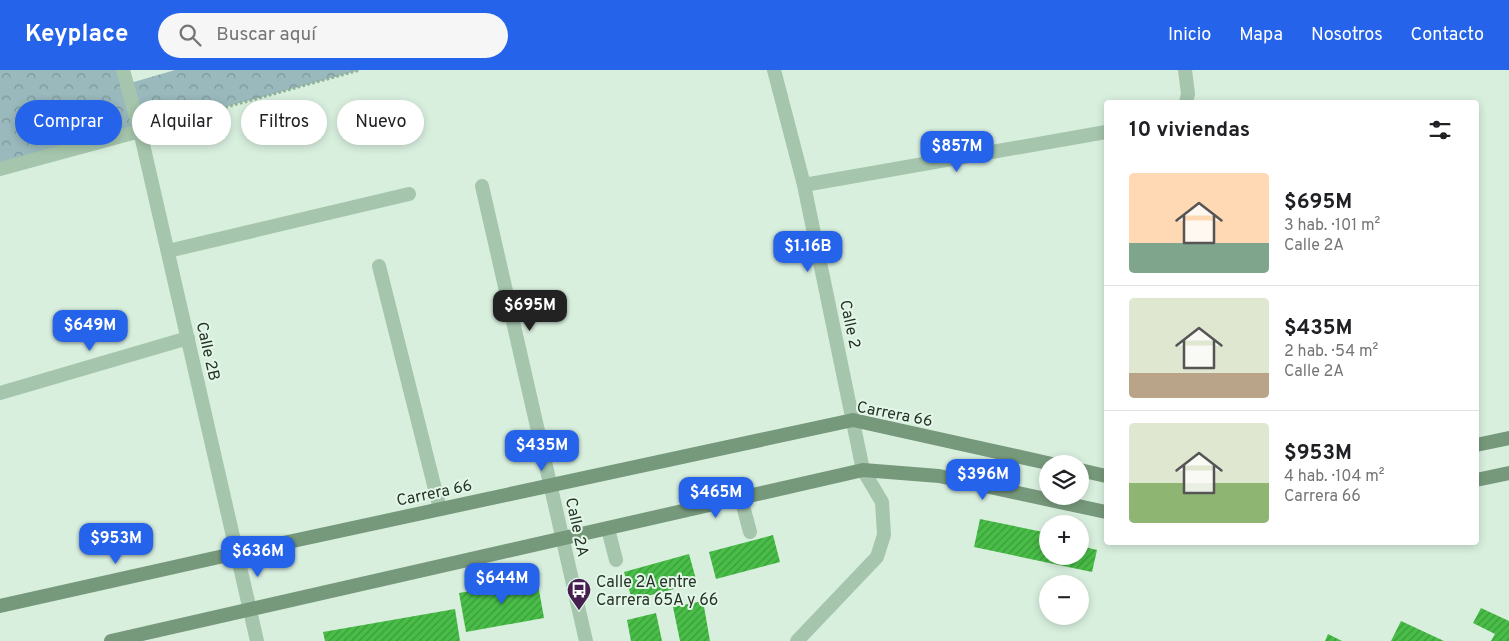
<!DOCTYPE html>
<html lang="es">
<head>
<meta charset="utf-8">
<style>
  body { margin:0; font-family:Overpass,sans-serif; background:#f6f6f6; color:#202124; height:100vh; display:flex; flex-direction:column; font-size:19px; white-space:nowrap }
  * { box-sizing:border-box; margin:0 }
  p { font-size:16px; color:#757577 }
  .icon { flex:none; width:28px; height:28px; fill:none; stroke:currentColor; stroke-width:2; stroke-linecap:round; stroke-linejoin:round }
  .map { position:relative; flex:1; overflow:hidden }
  .details { position:absolute; left:1104px; top:30px; width:375px; height:445px; display:flex; flex-direction:column; background:#fff; border-radius:5px; box-shadow:0 2px 8px #0003 }
  .details>* { flex:none }
  .hud { position:absolute; left:15px; top:30px; width:475px; height:45px; display:flex; gap:10px }
  .buttons { position:absolute; left:1039px; top:385px; display:grid; gap:10px }
  .buttons a { display:grid; place-items:center; width:50px; height:50px; border-radius:50%; background:#fff; box-shadow:0 2px 8px #0003; font-size:25px }
  .price { position:absolute; translate:-50% -42px; padding:0 11px; border-radius:10px; background:#2563eb; color:#fff; font-size:16px; line-height:32px; filter:drop-shadow(0 1px 2px #0008) }
  .price::after { content:''; position:absolute; left:50%; top:30px; width:15px; height:11px; margin-left:-8px; background:inherit; clip-path:polygon(0 0,100% 0,50% 100%) }
  .price.active { background:#222; color:#fff }
  ul { padding:0; list-style:none }
  li { display:flex; align-items:center; gap:15px; height:125px; padding:0 25px }
  li+li { border-top:1px solid #e0e0e0 }
  li span { display:grid; place-items:center; flex:none; width:140px; height:100px; border-radius:5px; color:#555 }
  li>.icon { margin-inline-start:auto }
  span .icon { width:60px; height:60px; fill:#fffc; stroke-width:1 }
  li b { font-size:21px }
  h2 { display:flex; justify-content:space-between; align-items:center; height:60px; padding:0 25px; font-size:21px }
  .tag { padding:0 18px; border-radius:22px; background:#fff; box-shadow:0 2px 8px #0003; font-size:18px; line-height:45px }
  .tag.active { background:#2563eb; color:#fff }
  header { display:flex; align-items:center; gap:30px; box-sizing:border-box; height:70px; padding:0 25px; background:#2563eb; color:#fff }
  header strong { font-size:24px }
  nav { display:flex; gap:28px; margin-inline-start:auto; font-size:18px }
  .search { width:350px; height:45px; background:#f6f6f6; display:flex; align-items:center; gap:12px; box-sizing:border-box; padding:0 18px; border-radius:28px; color:#757577; font-size:19px }
  .map>svg:first-child { display:block }
</style>
</head>
<body>
<header>
<strong>Keyplace</strong>
<div class="search"><svg class="icon" aria-label="search" viewBox="0 0 24 24"><circle cx="10" cy="10" r="6"/><path d="M15 15l6 6"/></svg>Buscar aquí</div>
<nav><a>Inicio</a><a>Mapa</a><a>Nosotros</a><a>Contacto</a></nav>
</header>
<div class="map">
<svg width="1509" height="571" viewBox="0 0 1509 571">
  <defs>
    <pattern id="park-crowns" width="20" height="18" patternUnits="userSpaceOnUse" patternTransform="scale(1.25)"><rect width="20" height="18" fill="#99b9bc"/><path d="M2 6a3 3 0 1 1 6 0M12 15a3 3 0 1 1 6 0" fill="none" stroke="#7d9799"/></pattern>
    <pattern id="building-hatch" width="6" height="6" patternUnits="userSpaceOnUse" patternTransform="scale(1.25)"><rect width="6" height="6" fill="#48bd47"/><path d="M-1 1l2-2M0 6l6-6M5 7l2-2" fill="none" stroke="#3c9a3b"/></pattern>
  </defs>
  <rect width="100%" height="100%" fill="#d8efde"/>
  <path fill="url(#park-crowns)" d="M 0,0 L 123,0 L 127,14 L 175,0 L 360,0 L 0,99 Z"/>
  <path fill="url(#building-hatch)" d="M 980,449 L 1048,463 L 1048,486 L 1080,486 L 1080,470 L 1082,470 L 1081,476 L 1097,480 L 1092,502 L 974,477 Z
    M 773,465 L 780,492 L 716,509 L 709,482 Z
    M 689,484 L 697,513 L 632,530 L 624,502 Z
    M 537,509 L 544,548 L 466,562 L 459,523 Z
    M 703,531 L 710,571 L 680,571 L 673,537 Z
    M 1481,538 L 1509,551 L 1509,571 L 1491,571 L 1495,564 L 1473,553 Z
    M 455,539 L 460,571 L 325,571 L 323,562 Z
    M 656,543 L 662,571 L 631,571 L 627,550 Z
    M 1401,551 L 1444,571 L 1391,571 Z
    M 1328,564 L 1342,571 L 1325,571 Z"/>
  <g fill="none" stroke-linecap="round" stroke-linejoin="round">
    <path stroke="#8fb195" stroke-width="3" stroke-dasharray="2.5 2.5" stroke-linecap="butt" d="M 158,56 L 360,0"/>
    <path stroke="#a5c5ac" stroke-width="14" d="M 168,181 L 409,124
      M 379,196 L 440,439
      M 741,428 L 750,462
      M 608,459 L 616,490
      M 797,571 L 877,487 L 884,465 L 882,432 L 863,400"/>
    <path stroke="#a5c5ac" stroke-width="14" d="M 123,0 L 140,61 L 257,571
      M 774,0 L 804,115 L 863,400
      M 1185,0 L 1188,24 L 1186,32
      M 0,99 L 140,61
      M 804,115 L 1106,62
      M 482,116 L 586,571
      M 0,323 L 188,268"/>
    <path stroke="#77997b" stroke-width="14" d="M 1476,375 L 1509,368
      M 1080,400 L 1106,406
      M 1476,410 L 1509,403
      M 0,536 L 237,483 L 853,350 L 1052,394
      M 111,571 L 863,400 L 939,406 L 1106,442"/>
  </g>
  <defs>
    <symbol id="bus-pin" viewBox="-11 -11 22 30"><path d="M0 17L-7.5 6A9.5 9.5 0 1 1 7.5 6Z" fill="#471e50" stroke="#e3f7e9"/><path d="M-5-6H5V4H4V6H2V4H-2V6H-4V4H-5ZM-3.5-4V0h7V-4ZM-3.5 1.2v1.5H-2V1.2ZM2 1.2v1.5H3.5V1.2Z" fill="#fff"/></symbol>
  </defs>
  <g fill-rule="evenodd">
    <use href="#bus-pin" x="565" y="506" width="28" height="38"/>
  </g>
  <g text-anchor="middle" stroke-width="4" stroke-linejoin="round" paint-order="stroke">
    <g font-size="16" fill="#263226" stroke="#e3f7e9">
      <text transform="translate(851 254) rotate(78)" y="6">Calle 2</text>
      <text transform="translate(209 281) rotate(77)" y="6">Calle 2B</text>
      <text transform="translate(895 343) rotate(11)" y="6">Carrera 66</text>
      <text transform="translate(434 422) rotate(-12)" y="6">Carrera 66</text>
      <text transform="translate(578 457) rotate(78)" y="6">Calle 2A</text>
    </g>
    <g font-size="16" fill="#263226" stroke="#e3f7e9" text-anchor="start">
      <text x="596" y="517">Calle 2A entre<tspan x="596" dy="18">Carrera 65A y 66</tspan></text>
    </g>
  </g>
</svg>
<div class="buttons">
<a><svg class="icon" aria-label="layers" viewBox="0 0 24 24"><path d="M12 4l9 5-9 5-9-5zM3 14l9 5 9-5"/></svg></a>
<a>+</a>
<a>−</a>
</div>
<b class="price" style="left:957px;top:103px">$857M</b>
<b class="price" style="left:808px;top:203px">$1.16B</b>
<b class="price active" style="left:530px;top:262px">$695M</b>
<b class="price" style="left:90px;top:282px">$649M</b>
<b class="price" style="left:542px;top:402px">$435M</b>
<b class="price" style="left:983px;top:431px">$396M</b>
<b class="price" style="left:716px;top:449px">$465M</b>
<b class="price" style="left:116px;top:495px">$953M</b>
<b class="price" style="left:258px;top:508px">$636M</b>
<b class="price" style="left:502px;top:535px">$644M</b>
<div class="hud">
<a class="tag active">Comprar</a>
<a class="tag">Alquilar</a>
<a class="tag">Filtros</a>
<a class="tag">Nuevo</a>
</div>
<section class="details">
<h2>10 viviendas<svg class="icon" aria-label="filters" viewBox="0 0 24 24"><path d="M4 7h16M4 17h16"/><circle cx="9" cy="7" r="2"/><circle cx="15" cy="17" r="2"/></svg></h2>
<ul>
<li><span style="background:linear-gradient(#ffd9b3 70%,#7fa58c 0)"><svg class="icon" aria-label="home" viewBox="0 0 24 24"><path d="M3 11l9-7 9 7M6 9v11h12V9"/></svg></span><div><b>$695M</b><p>3 hab. · 101 m²</p><p>Calle 2A</p></div></li>
<li><span style="background:linear-gradient(#dfe7d0 75%,#b9a48a 0)"><svg class="icon" aria-label="home" viewBox="0 0 24 24"><path d="M3 11l9-7 9 7M6 9v11h12V9"/></svg></span><div><b>$435M</b><p>2 hab. · 54 m²</p><p>Calle 2A</p></div></li>
<li><span style="background:linear-gradient(#dfe7d0 60%,#8fb573 0)"><svg class="icon" aria-label="home" viewBox="0 0 24 24"><path d="M3 11l9-7 9 7M6 9v11h12V9"/></svg></span><div><b>$953M</b><p>4 hab. · 104 m²</p><p>Carrera 66</p></div></li>
</ul>
</section>
</div>
</body>
</html>
